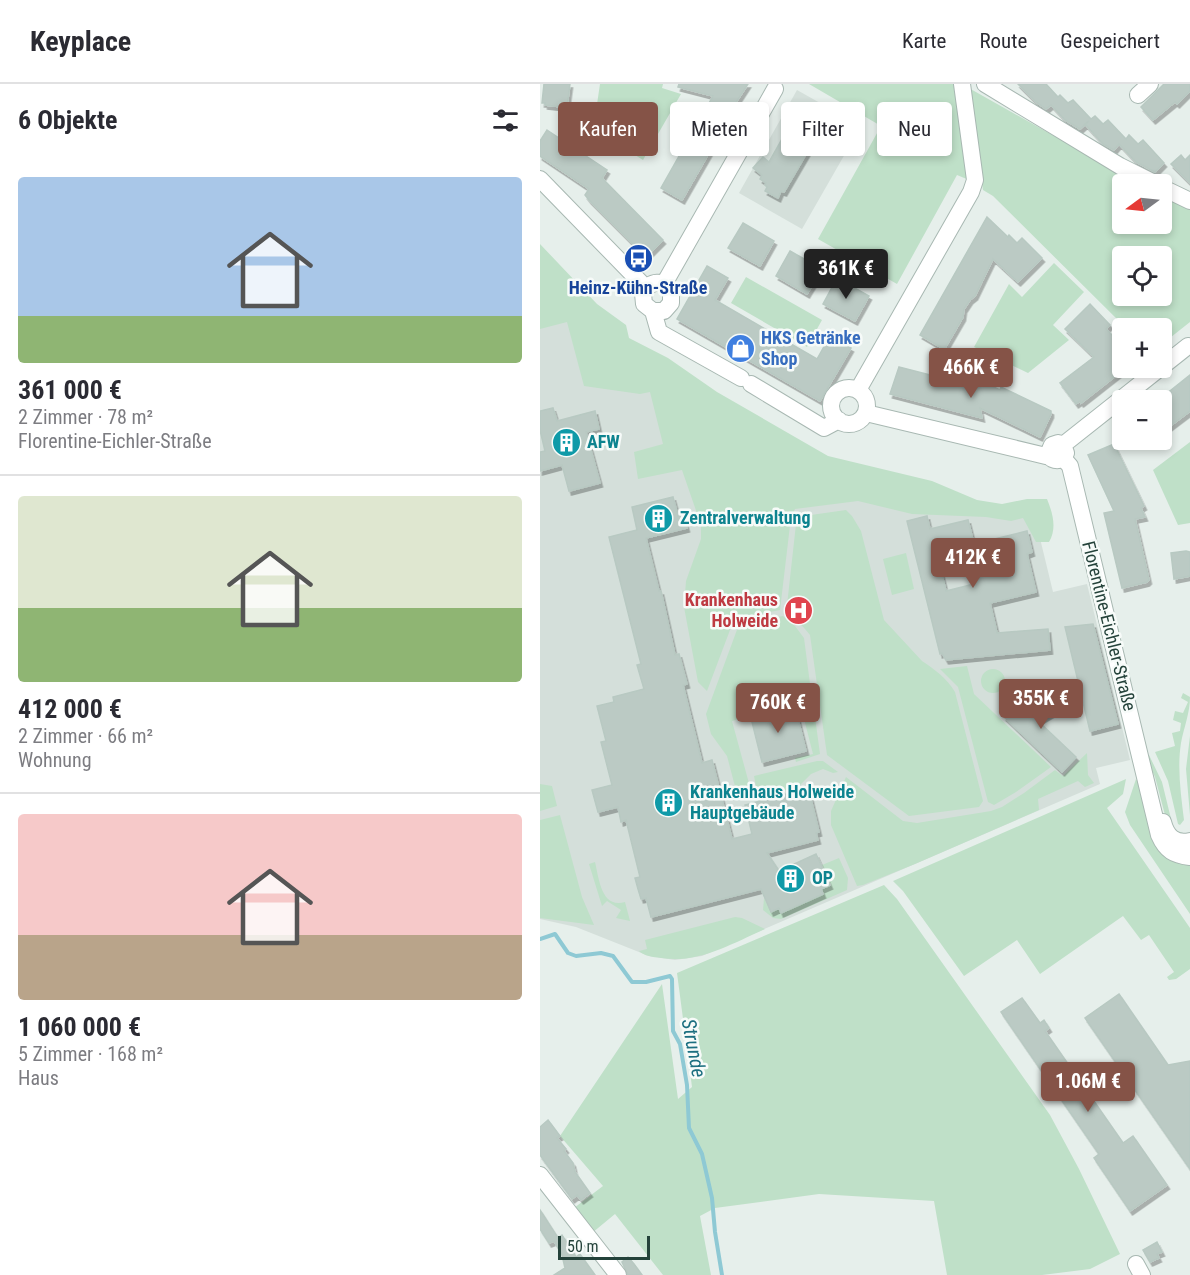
<!DOCTYPE html>
<html lang="de">
<head>
<meta charset="utf-8">
<style>
  body { margin:0; font-family:"Roboto Condensed",sans-serif; background:#f2f2f3; color:#2b2b33; height:100vh; display:flex; flex-direction:column; font-size:22px; white-space:nowrap }
  * { box-sizing:border-box; margin:0 }
  p { font-size:20px; color:#7c7c81 }
  .icon { flex:none; width:33px; height:33px; fill:none; stroke:currentColor; stroke-width:2; stroke-linecap:round; stroke-linejoin:round }
  .map { position:relative; flex:1; overflow:hidden }
  .details { display:flex; flex-direction:column; background:#fff; width:540px }
  .details>* { flex:none }
  .banner { position:absolute; left:18px; top:18px; width:542px; height:54px; display:flex; gap:12px }
  .needle { width:39px; rotate:255deg }
  .fabs { position:absolute; left:572px; top:90px; display:grid; gap:12px }
  .fabs a { display:grid; place-items:center; width:60px; height:60px; border-radius:6px; background:#fff; box-shadow:0 3px 9px #0003; font-size:30px }
  .scale { position:absolute; left:18px; bottom:15px; width:92px; box-sizing:border-box; padding-left:6px; border:3px solid #24423a; border-top:0; font-size:16px; line-height:21px; white-space:nowrap; color:#24423a; -webkit-text-stroke:4px #f7fbf9; paint-order:stroke }
  .price { position:absolute; translate:-50% -51px; padding:0 14px; border-radius:6px; background:#855347; color:#fff; font-size:20px; line-height:39px; filter:drop-shadow(0 2px 3px #0008) }
  .price::after { content:''; position:absolute; left:50%; top:36px; width:18px; height:14px; margin-left:-9px; background:inherit; clip-path:polygon(0 0,100% 0,50% 100%) }
  .price.active { background:#222; color:#fff }
  ul { padding:0; list-style:none }
  li { display:grid; align-content:center; gap:12px; height:318px; padding:0 18px }
  li+li { border-top:2px solid #e1e1e2 }
  li span { display:grid; place-items:center; height:186px; border-radius:6px; color:#555 }
  li>.icon { margin-inline-start:auto }
  span .icon { width:108px; height:108px; fill:#fffc; stroke-width:1 }
  li b { font-size:26px }
  h2 { display:flex; justify-content:space-between; align-items:center; height:72px; padding:0 18px; font-size:26px }
  .tag { padding:0 21px; border-radius:6px; background:#fff; box-shadow:0 3px 9px #0003; font-size:21px; line-height:54px }
  .tag.active { background:#855347; color:#fff }
  header { display:flex; align-items:center; gap:36px; box-sizing:border-box; height:84px; padding:0 30px; background:#fff; border-bottom:2px solid #e1e1e2 }
  header strong { font-size:28px }
  nav { display:flex; gap:33px; margin-inline-start:auto; font-size:21px }
  main { display:flex; flex:1; min-height:0 }
  .map>svg:first-child { display:block }
</style>
</head>
<body>
<header>
<strong>Keyplace</strong>
<nav><a>Karte</a><a>Route</a><a>Gespeichert</a></nav>
</header>
<main>
<section class="details">
<h2>6 Objekte<svg class="icon" aria-label="filters" viewBox="0 0 24 24"><path d="M4 7h16M4 17h16"/><circle cx="9" cy="7" r="2"/><circle cx="15" cy="17" r="2"/></svg></h2>
<ul>
<li><span style="background:linear-gradient(#a9c7e8 75%,#8fb573 0)"><svg class="icon" aria-label="home" viewBox="0 0 24 24"><path d="M3 11l9-7 9 7M6 9v11h12V9"/></svg></span><div><b>361 000 €</b><p>2 Zimmer · 78 m²</p><p>Florentine-Eichler-Straße</p></div></li>
<li><span style="background:linear-gradient(#dfe7d0 60%,#8fb573 0)"><svg class="icon" aria-label="home" viewBox="0 0 24 24"><path d="M3 11l9-7 9 7M6 9v11h12V9"/></svg></span><div><b>412 000 €</b><p>2 Zimmer · 66 m²</p><p>Wohnung</p></div></li>
<li><span style="background:linear-gradient(#f6c9c9 65%,#b9a48a 0)"><svg class="icon" aria-label="home" viewBox="0 0 24 24"><path d="M3 11l9-7 9 7M6 9v11h12V9"/></svg></span><div><b>1 060 000 €</b><p>5 Zimmer · 168 m²</p><p>Haus</p></div></li>
</ul>
</section>
<div class="map">
<svg width="650" height="1191" viewBox="0 0 650 1191">
  <defs>
    <filter id="shadow"><feDropShadow dx="2.5" dy="4" stdDeviation="0" flood-color="#0004"/></filter>
  </defs>
  <rect width="100%" height="100%" fill="#e6efeb"/>
  <path fill="#d4dfda" d="M 257,6 L 321,42 L 262,145 L 199,109 Z
    M 0,183 L 124,288 L 304,381 L 437,417 L 496,426 L 498,446 L 513,508 L 547,500 L 590,676 L 556,684 L 560,700 L 162,872 L 135,876 L 109,872 L 36,843 L 0,835 Z"/>
  <path fill="#bfe0c8" fill-rule="evenodd" d="M 60,0 L 123,0 L 122,4 L 141,10 L 103,76 L 84,64 L 81,67 L 53,47 Z
    M 269,0 L 415,0 L 429,96 L 417,91 L 357,200 L 278,155 L 341,42 Z
    M 427,3 L 585,92 L 605,100 L 582,100 L 582,140 L 621,140 L 621,108 L 650,120 L 650,238 L 621,261 L 621,244 L 586,244 L 453,112 L 443,106 ZM 582,172 L 621,172 L 621,212 L 582,212 Z
    M 0,160 L 57,220 L 86,241 L 89,254 L 128,274 L 177,308 L 288,372 L 392,397 L 437,416 L 462,420 L 487,415 L 507,415 C 513,430 517,444 509,458 L 496,458 L 483,434 L 471,437 L 446,433 L 372,430 L 318,417 L 255,425 L 251,433 L 240,526 L 200,534 L 193,538 L 167,607 L 158,598 L 144,523 L 146,497 L 161,455 L 161,441 L 142,386 L 98,395 L 94,368 L 123,360 L 110,308 L 100,310 L 44,302 L 27,238 L 0,245 Z
    M 514,179 L 544,208 L 513,241 L 529,256 L 488,289 L 434,263 L 469,200 L 482,213 Z
    M 206,193 L 282,236 L 267,263 L 191,219 Z
    M 650,358 L 650,439 L 638,441 L 613,386 Z
    M 306,426 L 312,432 L 321,447 L 344,536 L 382,577 C 394,585 407,594 415,608 L 443,717 L 439,723 L 369,732 L 287,671 L 270,551 C 263,542 250,530 247,521 L 256,440 L 259,435 L 264,432 Z
    M 366,469 L 374,505 L 352,511 L 343,475 Z
    M 243,532 L 255,542 L 264,554 L 272,615 L 192,637 L 213,714 L 204,715 L 197,710 L 187,672 L 171,650 L 166,630 L 198,543 L 203,539 Z
    M 427,582 L 434,610 L 511,683 L 476,708 L 454,721 L 448,718 L 418,603 L 400,585 Z
    M441 597a12 12 0 1 1 24 0a12 12 0 1 1-24 0Z
    M 643,609 L 650,613 C 650,629 644,643 641,659 C 637,684 641,711 644,736 L 640,741 L 638,740 L 628,697 L 615,668 L 635,662 L 632,649 L 640,647 L 641,639 L 633,636 L 635,627 L 643,629 L 648,618 L 641,614 Z
    M 273,618 L 280,670 L 256,678 L 255,674 L 273,670 L 261,623 Z
    M 650,652 L 650,731 L 646,685 Z
    M 547,669 L 548,691 L 554,699 L 545,703 L 538,697 L 498,715 L 499,726 L 375,780 L 323,801 L 317,802 L 291,741 L 291,727 L 306,693 L 363,737 L 377,739 L 451,727 L 462,723 L 484,709 L 515,686 L 523,692 Z
    M 609,671 L 622,698 L 633,743 L 637,747 L 643,749 L 643,754 L 640,754 L 625,731 L 615,693 L 605,672 Z
    M 277,677 L 283,677 L 298,688 L 293,689 L 283,685 L 271,690 L 258,703 L 218,713 L 214,692 Z
    M 586,695 L 583,710 L 567,724 L 650,844 L 650,885 L 636,895 L 629,896 L 627,893 L 634,888 L 609,851 L 601,856 L 583,832 L 500,890 L 477,856 L 424,892 L 363,807 L 353,797 Z
    M 596,695 L 650,777 L 650,830 L 590,741 L 585,728 Z
    M 0,700 L 12,702 L 17,722 L 0,727 Z
    M 20,731 L 42,813 L 54,841 L 0,834 L 0,736 Z
    M 299,774 L 308,794 L 307,806 L 241,835 L 233,834 L 223,826 L 224,814 L 231,828 L 239,824 L 241,829 L 284,810 L 282,805 L 291,801 L 282,781 Z
    M 55,778 C 59,794 61,825 85,818 L 90,837 L 76,834 L 81,826 L 67,817 L 62,822 L 49,780 Z
    M 344,801 L 357,815 L 510,1031 L 539,1085 L 580,1170 L 550,1185 L 502,1191 L 407,1191 L 394,1117 L 279,1110 L 175,1124 L 160,1132 L 171,1191 L 123,1191 L 75,1130 L 52,1149 L 34,1124 L 63,1102 L 20,1052 L 122,900 L 138,1015 L 152,1003 L 137,889 Z
    M 195,833 L 202,834 L 225,845 C 191,860 158,880 121,874 C 113,873 104,872 99,867 L 107,865 L 105,856 Z"/>
  <g fill="none" stroke-linecap="round" stroke-linejoin="round">
    <path stroke="#8ec9d4" stroke-width="4" d="M 0,855 L 15,850 L 28,869 L 36,872 L 61,869 L 73,872 L 92,898 L 106,898 L 130,892 L 132,895 L 133,947 L 140,960 L 147,1001 L 149,1044 L 162,1070 L 172,1114 L 175,1148 L 182,1191"/>
  </g>
  <path fill="#bbcac4" stroke="#b8c9c2" stroke-width="1.5" fill-rule="evenodd" filter="url(#shadow)" d="M 4,0 L 30,0 L 27,22 L 23,21 L 22,23 L 5,21 L 5,19 L 2,19 Z
    M 139,0 L 208,0 L 191,26 L 193,27 L 142,116 L 121,104 L 173,12 L 138,3 Z
    M 478,0 L 506,0 L 518,13 L 520,11 L 528,19 L 533,16 L 551,35 L 555,32 L 563,40 L 568,36 L 586,55 L 589,51 L 598,60 L 603,56 L 624,79 L 615,88 L 596,78 L 579,60 L 574,66 L 563,60 L 545,40 L 549,37 L 540,45 L 525,36 L 511,21 L 506,25 L 496,18 Z
    M 624,0 L 650,0 L 650,7 L 637,20 L 635,18 L 613,36 L 601,23 Z
    M 260,45 L 273,52 L 269,59 L 272,60 L 244,108 L 241,107 L 238,114 L 225,107 L 227,103 L 225,101 L 226,99 L 220,95 L 222,91 L 213,84 L 223,73 L 229,78 L 247,46 L 256,51 Z
    M 7,46 L 67,86 L 62,94 L 123,156 L 106,173 L 49,116 L 45,111 L 49,105 L 0,72 L 0,57 Z
    M 641,71 L 645,76 L 650,71 L 650,99 L 631,80 Z
    M 447,133 L 468,153 L 469,151 L 477,159 L 482,154 L 502,174 L 478,198 L 453,175 L 435,212 L 430,216 L 424,225 L 423,233 L 405,264 L 402,264 L 380,251 Z
    M 203,139 L 234,157 L 220,182 L 188,164 Z
    M 250,167 L 282,185 L 267,210 L 236,192 Z
    M 167,182 L 188,194 L 175,216 L 225,245 L 277,275 L 290,252 L 311,264 L 280,317 L 137,235 Z
    M 297,194 L 329,212 L 315,237 L 283,220 Z
    M 550,220 L 570,241 L 566,245 L 574,253 L 572,255 L 582,264 L 582,287 L 541,319 L 540,317 L 536,320 L 520,299 L 554,273 L 525,245 Z
    M 359,283 L 437,303 L 439,296 L 460,306 L 461,303 L 511,327 L 511,330 L 500,353 L 440,324 L 442,334 L 350,310 Z
    M 650,291 L 650,327 L 621,349 L 621,314 Z
    M 13,324 L 17,337 L 55,327 L 59,345 L 46,348 L 60,399 L 29,407 L 22,381 L 0,387 L 0,368 L 5,367 L 0,346 L 0,327 Z
    M 574,360 L 604,422 L 601,424 L 605,433 L 595,435 L 609,496 L 607,498 L 582,504 L 564,429 L 574,427 L 548,371 Z
    M 133,413 L 138,432 L 143,430 L 147,444 L 106,454 L 119,507 L 121,507 L 135,571 L 139,570 L 147,600 L 143,601 L 162,679 L 172,676 L 192,755 L 212,750 L 205,721 L 265,705 L 266,712 L 270,711 L 279,748 L 276,749 L 278,756 L 227,769 L 239,787 L 276,770 L 290,801 L 281,805 L 283,810 L 241,829 L 239,824 L 231,828 L 221,805 L 111,833 L 106,814 L 101,815 L 98,805 L 95,794 L 100,793 L 86,736 L 81,738 L 78,723 L 58,728 L 52,706 L 72,701 L 61,658 L 66,657 L 57,622 L 74,618 L 73,613 L 104,605 L 97,581 L 101,580 L 69,453 L 97,446 L 92,423 Z
    M 387,432 L 390,445 L 428,436 L 434,460 L 487,447 L 492,468 L 487,470 L 496,508 L 450,519 L 457,549 L 508,545 L 510,566 L 406,576 L 402,569 L 400,570 L 367,437 ZM 428,476 L 434,500 L 406,507 L 400,483 Z
    M 646,467 L 650,468 L 650,492 L 634,495 L 631,469 Z
    M 553,540 L 578,640 L 550,647 L 525,543 Z
    M 508,607 L 519,625 L 498,637 L 536,673 L 522,688 L 464,633 Z
    M 255,623 L 266,667 L 222,678 L 211,634 Z
    M 579,910 L 628,981 L 650,977 L 650,1085 L 545,934 Z
    M 482,914 L 500,939 L 504,936 L 509,944 L 505,947 L 583,1059 L 593,1052 L 627,1101 L 590,1127 L 554,1074 L 559,1070 L 461,928 Z
    M 8,1036 L 20,1052 L 17,1054 L 26,1065 L 24,1067 L 33,1079 L 35,1088 L 50,1109 L 41,1116 L 37,1111 L 32,1115 L 0,1071 L 0,1043 Z
    M 0,1126 L 18,1154 L 22,1151 L 36,1173 L 40,1170 L 55,1191 L 14,1191 L 25,1184 L 22,1171 L 14,1157 L 9,1159 L 0,1145 Z
    M 617,1158 L 622,1168 L 617,1170 L 619,1174 L 610,1178 L 603,1166 Z
    M 88,1173 L 94,1180 L 102,1191 L 88,1191 L 82,1178 Z"/>
  <g fill="none" stroke-linecap="round" stroke-linejoin="round">
    <defs>
      <path id="minor" d="M 445,0 L 580,82 L 616,100
        M 598,11 L 610,0
        M 0,95 L 106,204
        M 621,103 L 650,117
        M 124,200 L 235,5
        M 113,227 L 124,227 L 131,219 L 131,208 C 124,195 110,196 103,209 L 104,220 L 113,227 L 119,248 L 201,294
        M 211,300 L 284,344 L 299,336
        M291 322a18 18 0 1 1 36 0a18 18 0 1 1-36 0Z
        M 318,306 L 431,108 L 435,96 L 422,0
        M 326,329 L 510,373
        M 523,361 L 526,369 C 524,375 519,378 512,375 L 509,368 L 512,361 L 518,359 L 523,361 L 648,262
        M 523,374 L 530,382 L 619,751 C 626,767 634,771 650,773
        M 623,738 C 627,753 635,760 650,757
        M 0,1091 L 78,1191
        M 596,1180 L 602,1191"/>
    </defs>
    <use href="#minor" stroke="#a8b8b2" stroke-width="18"/>
    <use href="#minor" stroke="#fff" stroke-width="16"/>
  </g>
  <defs>
    <symbol id="bus-disc" viewBox="-11 -11 22 22"><circle r="9.5" fill="#1a4fb4" stroke="#f7fbf9"/><path d="M-5-6H5V4H4V6H2V4H-2V6H-4V4H-5ZM-3.5-4V0h7V-4ZM-3.5 1.2v1.5H-2V1.2ZM2 1.2v1.5H3.5V1.2Z" fill="#fff"/></symbol>
    <symbol id="shop-disc" viewBox="-11 -11 22 22"><circle r="9.5" fill="#3f7fe0" stroke="#f7fbf9"/><path d="M-5-2.5h2.3a2.7 3.5 0 0 1 5.4 0H5L5.5 6h-11ZM-1.5-2.5h3a1.5 2.3 0 0 0-3 0Z" fill="#fff"/></symbol>
    <symbol id="building-disc" viewBox="-11 -11 22 22"><circle r="9.5" fill="#0f9aa8" stroke="#f7fbf9"/><path d="M-4-6H4V6H1V3H-1V6H-4ZM-2.5-4.3h1.7v1.8h-1.7ZM.8-4.3h1.7v1.8H.8ZM-2.5-1h1.7V.8h-1.7ZM.8-1h1.7V.8H.8Z" fill="#fff"/></symbol>
    <symbol id="hospital-disc" viewBox="-11 -11 22 22"><circle r="9.5" fill="#e0444e" stroke="#f7fbf9"/><path d="M-5-5h3v3.5h4V-5h3V5h-3V1.5h-4V5h-3Z" fill="#fff"/></symbol>
  </defs>
  <g fill-rule="evenodd">
    <use href="#bus-disc" x="82" y="158" width="33" height="33"/>
    <use href="#shop-disc" x="184" y="248" width="33" height="33"/>
    <use href="#building-disc" x="10" y="342" width="33" height="33"/>
    <use href="#building-disc" x="102" y="418" width="33" height="33"/>
    <use href="#hospital-disc" x="242" y="510" width="33" height="33"/>
    <use href="#building-disc" x="112" y="702" width="33" height="33"/>
    <use href="#building-disc" x="234" y="778" width="33" height="33"/>
  </g>
  <g text-anchor="middle" stroke-width="5" stroke-linejoin="round" paint-order="stroke">
    <g font-size="18" font-weight="bold" fill="#164399" stroke="#f7fbf9">
      <text x="98" y="210">Heinz-Kühn-Straße</text>
    </g>
    <g font-size="18" font-weight="bold" fill="#366cbe" stroke="#f7fbf9" text-anchor="start">
      <text x="221" y="260">HKS Getränke<tspan x="221" dy="21">Shop</tspan></text>
    </g>
    <g font-size="18" font-weight="bold" fill="#0d838f" stroke="#f7fbf9" text-anchor="start">
      <text x="47" y="364">AFW</text>
      <text x="140" y="440">Zentralverwaltung</text>
      <text x="150" y="714">Krankenhaus Holweide<tspan x="150" dy="21">Hauptgebäude</tspan></text>
      <text x="272" y="800">OP</text>
    </g>
    <g font-size="18" font-weight="bold" fill="#be3a42" stroke="#f7fbf9" text-anchor="end">
      <text x="238" y="522">Krankenhaus<tspan x="238" dy="21">Holweide</tspan></text>
    </g>
    <g font-size="18" fill="#24423a" stroke="#f7fbf9">
      <text transform="translate(569 542) rotate(76)" y="6">Florentine-Eichler-Straße</text>
    </g>
    <g font-size="20" font-style="italic" fill="#1c6f80" stroke="#f7fbf9">
      <text transform="translate(154 964) rotate(79)" y="7">Strunde</text>
    </g>
  </g>
</svg>
<div class="fabs">
<a><svg class="needle" viewBox="-14 -14 28 28"><path d="M0-13l5 13h-10z" fill="#e53935"/><path d="M0 13l5-13h-10z" fill="#7c7c81"/></svg></a>
<a><svg class="icon" aria-label="locate" viewBox="0 0 24 24"><circle cx="12" cy="12" r="6"/><path d="M12 2v4M12 18v4M2 12h4M18 12h4"/></svg></a>
<a>+</a>
<a>−</a>
</div>
<div class="scale">50 m</div>
<b class="price active" style="left:306px;top:216px">361K €</b>
<b class="price" style="left:431px;top:315px">466K €</b>
<b class="price" style="left:433px;top:505px">412K €</b>
<b class="price" style="left:501px;top:646px">355K €</b>
<b class="price" style="left:238px;top:650px">760K €</b>
<b class="price" style="left:548px;top:1029px">1.06M €</b>
<div class="banner">
<a class="tag active">Kaufen</a>
<a class="tag">Mieten</a>
<a class="tag">Filter</a>
<a class="tag">Neu</a>
</div>
</div>
</main>
</body>
</html>
